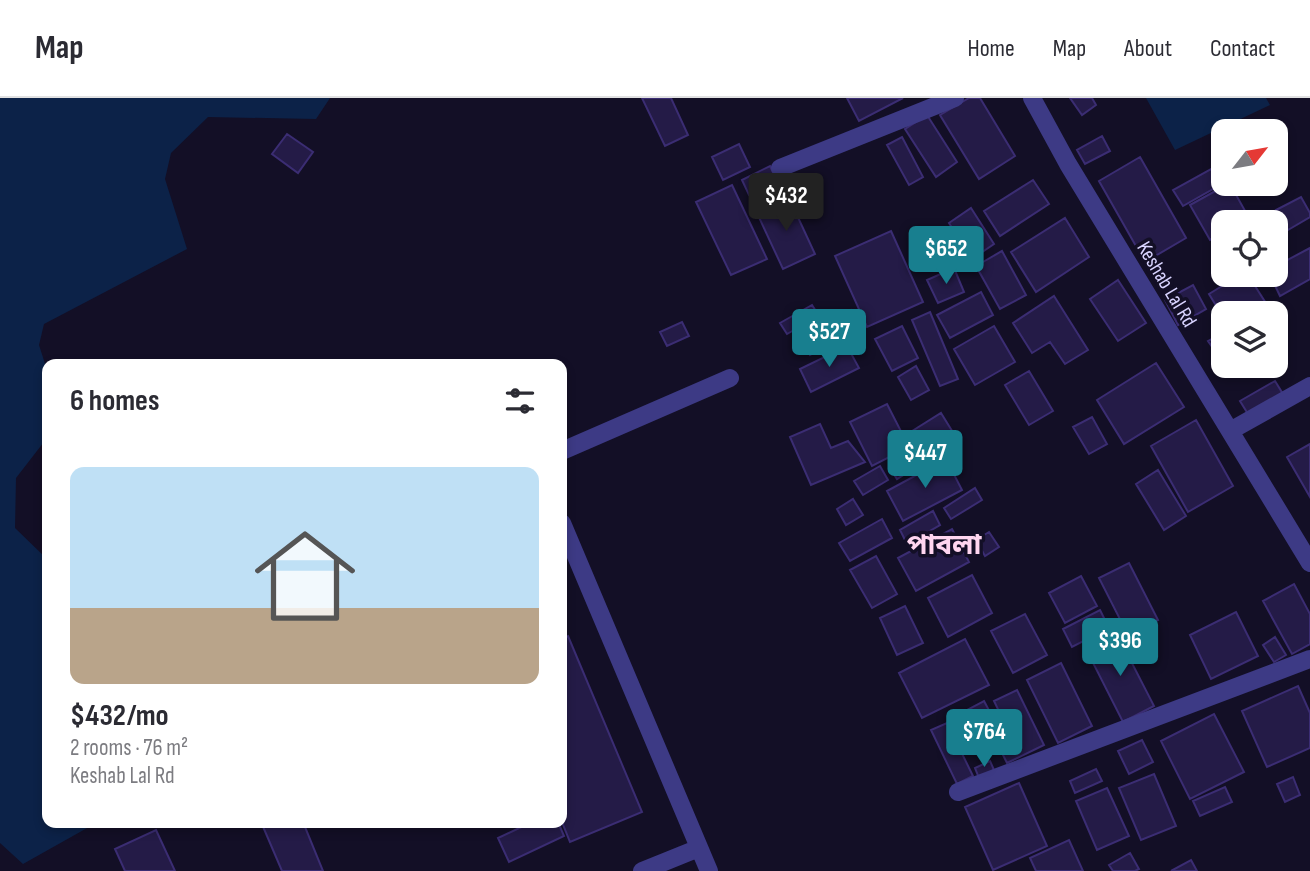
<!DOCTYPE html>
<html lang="en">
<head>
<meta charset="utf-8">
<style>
  body { margin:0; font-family:"Sofia Sans Condensed","Noto Sans Bengali",sans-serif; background:#f2f2f3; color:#2b2b33; height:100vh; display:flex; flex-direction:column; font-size:26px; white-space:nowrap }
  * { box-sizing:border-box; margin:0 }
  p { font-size:23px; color:#7c7c81 }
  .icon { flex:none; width:38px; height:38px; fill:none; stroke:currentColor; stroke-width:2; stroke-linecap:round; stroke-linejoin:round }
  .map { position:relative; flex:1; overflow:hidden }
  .details { position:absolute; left:42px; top:261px; width:525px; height:469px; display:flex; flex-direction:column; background:#fff; border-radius:14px; box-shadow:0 4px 10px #0003 }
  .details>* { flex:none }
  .needle { width:46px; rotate:59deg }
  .controls { position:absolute; left:1211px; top:21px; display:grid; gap:14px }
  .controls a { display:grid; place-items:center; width:77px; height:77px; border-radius:14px; background:#fff; box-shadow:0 4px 10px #0003; font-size:35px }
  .price { position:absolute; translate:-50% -60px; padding:0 16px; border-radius:7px; background:#187f8f; color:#fff; font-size:23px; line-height:46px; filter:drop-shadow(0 2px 4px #0008) }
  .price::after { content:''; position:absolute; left:50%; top:42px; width:21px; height:16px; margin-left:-10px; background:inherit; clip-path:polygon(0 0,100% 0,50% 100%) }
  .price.selected { background:#222; color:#fff }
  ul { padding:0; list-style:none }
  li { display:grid; align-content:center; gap:14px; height:371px; padding:0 28px }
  li span { display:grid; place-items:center; height:217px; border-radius:14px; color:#555 }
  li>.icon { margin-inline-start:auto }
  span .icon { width:126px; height:126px; fill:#fffc; stroke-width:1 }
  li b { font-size:30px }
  h2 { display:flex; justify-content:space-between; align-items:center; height:84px; padding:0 28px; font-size:30px }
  header { display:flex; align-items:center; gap:42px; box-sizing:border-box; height:98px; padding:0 35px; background:#fff; border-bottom:2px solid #e1e1e2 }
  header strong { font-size:33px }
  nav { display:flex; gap:38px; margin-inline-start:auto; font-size:24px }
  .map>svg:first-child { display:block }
</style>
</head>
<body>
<header>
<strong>Map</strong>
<nav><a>Home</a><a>Map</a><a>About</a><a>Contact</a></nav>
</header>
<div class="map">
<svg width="1310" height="773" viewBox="0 0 1310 773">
  <rect width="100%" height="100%" fill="#130f26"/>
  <path fill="#0c2248" d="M 0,0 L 330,0 L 316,21 L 208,19 L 171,55 L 165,81 L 187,151 L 44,226 L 39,247 L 47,272 L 47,340 L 16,380 L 15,430 L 47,461 L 47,724 L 96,725 L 23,766 L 0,745 Z
    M 1146,0 L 1266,0 L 1270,7 L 1175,52 Z"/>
  <path fill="#241b47" stroke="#3b2d73" stroke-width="2" d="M 642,0 L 671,0 L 688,37 L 665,48 Z
    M 847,0 L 903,0 L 859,23 Z
    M 969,0 L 980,0 L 1015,58 L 979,81 L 940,17 Z
    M 1070,0 L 1092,0 L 1096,7 L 1082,17 Z
    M 927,17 L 957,64 L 936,79 L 905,31 Z
    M 287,36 L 313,54 L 298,75 L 272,56 Z
    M 1102,38 L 1110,53 L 1085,66 L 1077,52 Z
    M 902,39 L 923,79 L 909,87 L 887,47 Z
    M 739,46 L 750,69 L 723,82 L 712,59 Z
    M 1140,59 L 1186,140 L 1145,164 L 1099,83 Z
    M 770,68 L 777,83 L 749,97 L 742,82 Z
    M 1211,71 L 1220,87 L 1183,108 L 1173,92 Z
    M 1033,82 L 1049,106 L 1000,138 L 984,113 Z
    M 1228,86 L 1230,86 L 1249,120 L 1241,124 L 1223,124 L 1223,135 L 1210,142 L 1190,107 Z
    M 732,87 L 767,161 L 731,177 L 696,104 Z
    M 1301,99 L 1310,115 L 1310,119 L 1288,132 L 1276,112 Z
    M 789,100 L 815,156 L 783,171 L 757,115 Z
    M 971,110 L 994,146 L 972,161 L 949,125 Z
    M 1065,120 L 1089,159 L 1036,194 L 1011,154 Z
    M 891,133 L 923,204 L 867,229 L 835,158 Z
    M 954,145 L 963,158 L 941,171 L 933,158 Z
    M 1310,150 L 1310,181 L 1280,198 L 1270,177 L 1276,177 L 1276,168 Z
    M 1002,153 L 1026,197 L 1000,211 L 976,168 Z
    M 954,170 L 964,194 L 938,205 L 927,182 Z
    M 1240,177 L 1248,177 L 1269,210 L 1260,215 L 1223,215 L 1223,219 L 1209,196 Z
    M 1118,182 L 1146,225 L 1118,243 L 1090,201 Z
    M 1193,187 L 1206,211 L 1178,227 L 1165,202 Z
    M 981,194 L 993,217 L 950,240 L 937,217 Z
    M 1054,198 L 1088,252 L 1065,266 L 1050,244 L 1032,255 L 1013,225 Z
    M 812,207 L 819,218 L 787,236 L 780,225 Z
    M 851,212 L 861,231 L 810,257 L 800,237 Z
    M 930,214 L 958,281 L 940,288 L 912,222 Z
    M 682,224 L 689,238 L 667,248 L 660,234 Z
    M 902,228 L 918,260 L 892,273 L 875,241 Z
    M 994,228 L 1015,264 L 975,287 L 954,251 Z
    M 1223,235 L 1223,249 L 1215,253 L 1208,243 Z
    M 847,248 L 859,270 L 811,294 L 800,271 Z
    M 1156,265 L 1184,309 L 1124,346 L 1097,302 Z
    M 916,268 L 929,292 L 911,302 L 898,279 Z
    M 1029,273 L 1053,313 L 1029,327 L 1005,287 Z
    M 1275,283 L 1283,296 L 1248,316 L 1240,303 Z
    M 887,306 L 909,349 L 872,368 L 850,324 Z
    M 941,315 L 957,341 L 925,360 L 909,335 Z
    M 1092,319 L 1107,346 L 1089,356 L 1073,329 Z
    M 1196,322 L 1233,388 L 1188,414 L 1151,348 Z
    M 820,326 L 831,350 L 848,343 L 865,364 L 811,387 L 790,339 Z
    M 1310,346 L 1310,399 L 1287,359 Z
    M 912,356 L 919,367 L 897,381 L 890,370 Z
    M 946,361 L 962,392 L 903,423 L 887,393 Z
    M 880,368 L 888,382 L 863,397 L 854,383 Z
    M 1158,372 L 1186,418 L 1164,432 L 1136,386 Z
    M 975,390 L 982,402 L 951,421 L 944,410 Z
    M 853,401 L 863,417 L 846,427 L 837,411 Z
    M 933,413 L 940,427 L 907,446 L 900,432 Z
    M 882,421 L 892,440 L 850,463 L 839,445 Z
    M 952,431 L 969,464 L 916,493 L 898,460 Z
    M 989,434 L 999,449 L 985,458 L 976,442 Z
    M 876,458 L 897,496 L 872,510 L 850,472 Z
    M 1129,465 L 1158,522 L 1128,537 L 1099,480 Z
    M 972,477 L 992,515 L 948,539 L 928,500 Z
    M 1081,478 L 1097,508 L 1065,525 L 1049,495 Z
    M 1294,486 L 1310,516 L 1310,546 L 1292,556 L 1263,503 Z
    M 905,508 L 923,545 L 897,557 L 880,520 Z
    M 1100,512 L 1109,530 L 1072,549 L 1063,531 Z
    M 1236,514 L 1258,558 L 1211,581 L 1190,537 Z
    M 1025,516 L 1047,557 L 1013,575 L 991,533 Z
    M 1117,536 L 1154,608 L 1123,624 L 1086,551 Z
    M 568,538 L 642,714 L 570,744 L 562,724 L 562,541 Z
    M 1275,539 L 1286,557 L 1274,564 L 1263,547 Z
    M 965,541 L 989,587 L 922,620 L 899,575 Z
    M 1061,565 L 1092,628 L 1058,645 L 1027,582 Z
    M 1298,588 L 1310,615 L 1310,650 L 1267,669 L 1242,613 Z
    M 1017,592 L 1044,647 L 1007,665 L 995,641 L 1009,634 L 994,603 Z
    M 984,603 L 1000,633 L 967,650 L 952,620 Z
    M 1214,616 L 1244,674 L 1190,701 L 1161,643 Z
    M 947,625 L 973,678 L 957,686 L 931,632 Z
    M 1142,642 L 1153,664 L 1129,676 L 1118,653 Z
    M 990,663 L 994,672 L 979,680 L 975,670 Z
    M 1096,671 L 1102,683 L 1075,695 L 1070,683 Z
    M 1154,676 L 1176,728 L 1141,742 L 1119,690 Z
    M 1293,679 L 1300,697 L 1285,704 L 1277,686 Z
    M 1019,685 L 1047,748 L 993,772 L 965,709 Z
    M 1225,689 L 1232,704 L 1200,718 L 1193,703 Z
    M 1107,690 L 1129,738 L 1097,752 L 1076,703 Z
    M 261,724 L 303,724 L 323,773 L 282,773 Z
    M 532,724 L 558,724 L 564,738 L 509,764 L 498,740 Z
    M 156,732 L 175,773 L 125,773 L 115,751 Z
    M 1069,742 L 1083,773 L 1036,773 L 1030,760 Z
    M 1130,755 L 1139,771 L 1135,773 L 1113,773 L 1109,767 Z
    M 1191,762 L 1197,773 L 1171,773 Z"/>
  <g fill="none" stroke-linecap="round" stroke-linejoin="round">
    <path stroke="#3d3a85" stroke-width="18" d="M 1032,0 L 1068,66 L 1310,465
      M 780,70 L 955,0
      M 1230,333 L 1310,288
      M 562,353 L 730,280
      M 562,425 L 709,773
      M 958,694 L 1310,561
      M 642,773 L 699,750"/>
  </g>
  <g text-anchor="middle" stroke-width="7" stroke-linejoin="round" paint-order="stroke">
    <g font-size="21" fill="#d9d4ff" stroke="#130f26">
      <text transform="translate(1167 186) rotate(59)" y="7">Keshab Lal Rd</text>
    </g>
    <g font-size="28" font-weight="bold" fill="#ffd6f0" stroke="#130f26">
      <text x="944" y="456">পাবলা</text>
    </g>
  </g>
</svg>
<div class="controls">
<a><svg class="needle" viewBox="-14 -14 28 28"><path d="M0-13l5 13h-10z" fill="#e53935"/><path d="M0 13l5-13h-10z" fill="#7c7c81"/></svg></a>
<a><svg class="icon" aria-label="locate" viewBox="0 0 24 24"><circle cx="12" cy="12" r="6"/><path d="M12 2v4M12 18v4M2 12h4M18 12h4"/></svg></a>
<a><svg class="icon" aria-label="layers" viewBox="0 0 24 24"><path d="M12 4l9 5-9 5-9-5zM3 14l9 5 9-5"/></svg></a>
</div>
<b class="price selected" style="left:786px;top:135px">$432</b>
<b class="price" style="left:946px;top:188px">$652</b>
<b class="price" style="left:829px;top:271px">$527</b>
<b class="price" style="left:925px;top:392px">$447</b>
<b class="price" style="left:1120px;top:580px">$396</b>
<b class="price" style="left:984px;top:671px">$764</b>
<section class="details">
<h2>6 homes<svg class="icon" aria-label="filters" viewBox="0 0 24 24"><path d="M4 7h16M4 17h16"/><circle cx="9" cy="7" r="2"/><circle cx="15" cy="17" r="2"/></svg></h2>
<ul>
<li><span style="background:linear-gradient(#bfe0f5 65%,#b9a48a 0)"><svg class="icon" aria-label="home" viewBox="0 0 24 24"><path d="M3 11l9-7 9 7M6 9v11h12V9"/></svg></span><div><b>$432/mo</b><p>2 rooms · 76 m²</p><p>Keshab Lal Rd</p></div></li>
</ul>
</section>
</div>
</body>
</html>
